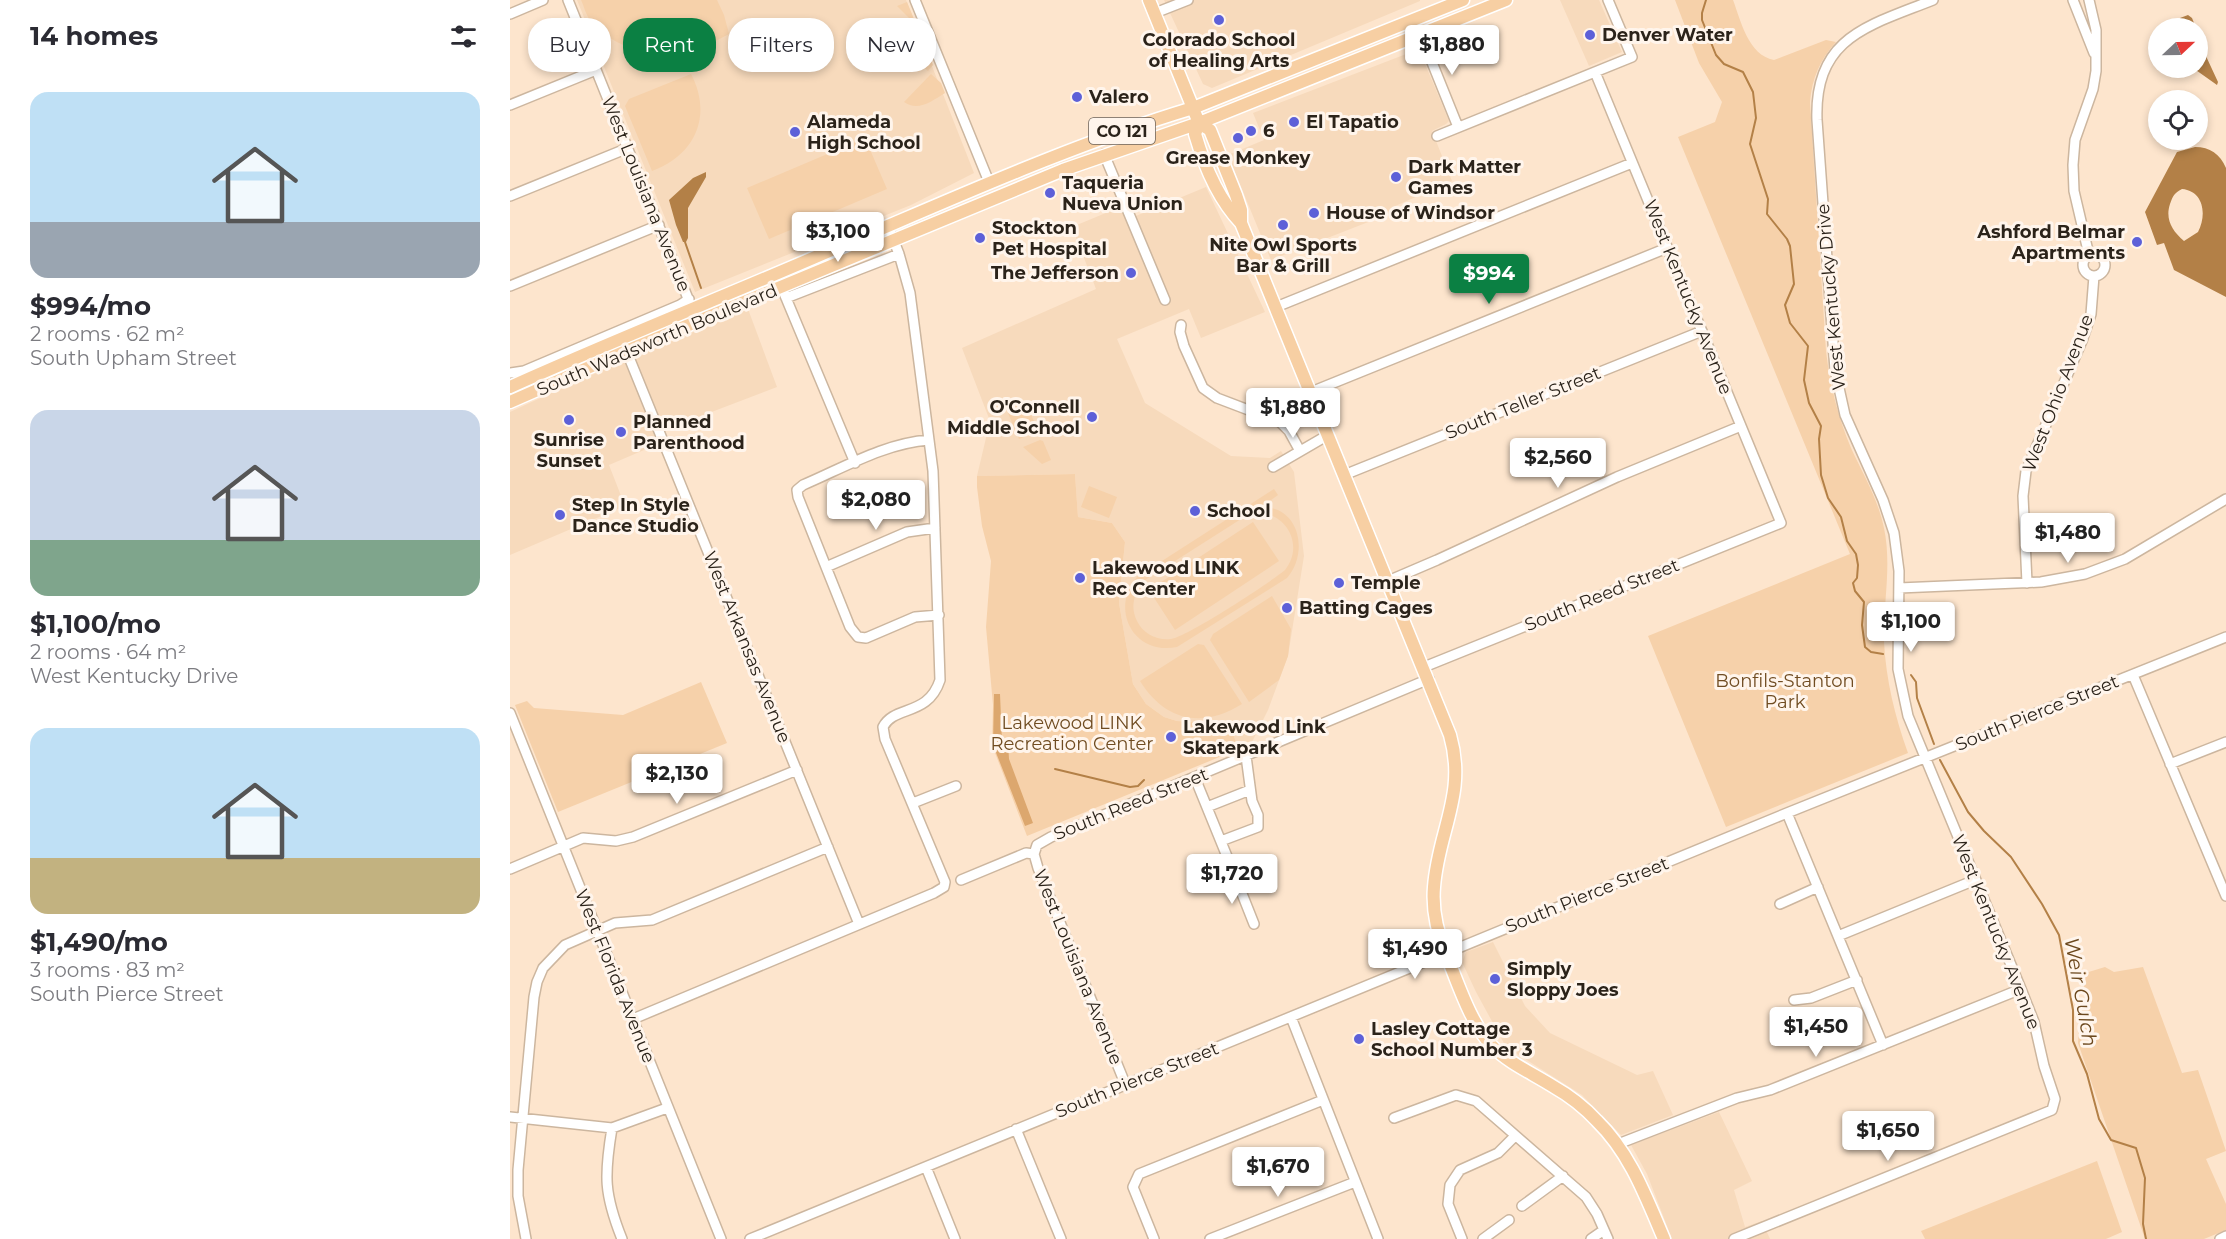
<!DOCTYPE html>
<html lang="en">
<head>
<meta charset="utf-8">
<style>
  body { margin:0; font-family:Montserrat,sans-serif; background:#f2f2f3; color:#2b2b33; height:100vh; display:flex; flex-direction:column; font-size:22px; white-space:nowrap }
  * { box-sizing:border-box; margin:0 }
  p { font-size:20px; color:#7c7c81 }
  .icon { flex:none; width:33px; height:33px; fill:none; stroke:currentColor; stroke-width:2; stroke-linecap:round; stroke-linejoin:round }
  .map { position:relative; flex:1; overflow:hidden }
  .drawer { display:flex; flex-direction:column; background:#fff; width:510px }
  .drawer>* { flex:none }
  .banner { position:absolute; left:18px; top:18px; width:570px; height:54px; display:flex; gap:12px }
  .needle { width:39px; rotate:68deg }
  .controls { position:absolute; left:1638px; top:18px; display:grid; gap:12px }
  .controls a { display:grid; place-items:center; width:60px; height:60px; border-radius:50%; background:#fff; box-shadow:0 3px 9px #0003; font-size:30px }
  .price { position:absolute; translate:-50% -51px; padding:0 14px; border-radius:6px; background:#fff; color:#222; font-size:20px; line-height:39px; filter:drop-shadow(0 2px 3px #0008) }
  .price::after { content:''; position:absolute; left:50%; top:36px; width:18px; height:14px; margin-left:-9px; background:inherit; clip-path:polygon(0 0,100% 0,50% 100%) }
  .price.current { background:#0b8043; color:#fff }
  ul { padding:0; list-style:none }
  li { display:grid; align-content:center; gap:12px; height:318px; padding:0 30px }
  li span { display:grid; place-items:center; height:186px; border-radius:18px; color:#555 }
  li>.icon { margin-inline-start:auto }
  span .icon { width:108px; height:108px; fill:#fffc; stroke-width:1 }
  li b { font-size:26px }
  h2 { display:flex; justify-content:space-between; align-items:center; height:72px; padding:0 30px; font-size:26px }
  .pill { padding:0 21px; border-radius:24px; background:#fff; box-shadow:0 3px 9px #0003; font-size:21px; line-height:54px }
  .pill.current { background:#0b8043; color:#fff }
  main { display:flex; flex:1; min-height:0 }
  .map>svg:first-child { display:block }
</style>
</head>
<body>
<main>
<section class="drawer">
<h2>14 homes<svg class="icon" aria-label="filters" viewBox="0 0 24 24"><path d="M4 7h16M4 17h16"/><circle cx="9" cy="7" r="2"/><circle cx="15" cy="17" r="2"/></svg></h2>
<ul>
<li><span style="background:linear-gradient(#bfe0f5 70%,#9aa5b1 0)"><svg class="icon" aria-label="home" viewBox="0 0 24 24"><path d="M3 11l9-7 9 7M6 9v11h12V9"/></svg></span><div><b>$994/mo</b><p>2 rooms · 62 m²</p><p>South Upham Street</p></div></li>
<li><span style="background:linear-gradient(#c9d6e8 70%,#7fa58c 0)"><svg class="icon" aria-label="home" viewBox="0 0 24 24"><path d="M3 11l9-7 9 7M6 9v11h12V9"/></svg></span><div><b>$1,100/mo</b><p>2 rooms · 64 m²</p><p>West Kentucky Drive</p></div></li>
<li><span style="background:linear-gradient(#bfe0f5 70%,#c2b280 0)"><svg class="icon" aria-label="home" viewBox="0 0 24 24"><path d="M3 11l9-7 9 7M6 9v11h12V9"/></svg></span><div><b>$1,490/mo</b><p>3 rooms · 83 m²</p><p>South Pierce Street</p></div></li>
</ul>
</section>
<div class="map">
<svg width="1716" height="1239" viewBox="0 0 1716 1239">
  <rect width="100%" height="100%" fill="#fde5cd"/>
  <path fill="#f7dabc" d="M 67,0 L 396,0 L 464,173 L 401,205 L 185,292 Z
    M 654,0 L 910,0 L 910,1 L 702,88 L 693,84 Z
    M 1050,0 L 1089,0 L 1112,52 L 1079,66 Z
    M 904,51 L 907,52 L 913,59 L 939,121 L 936,124 L 922,131 L 942,181 L 883,207 L 884,212 L 761,260 L 718,155 L 754,140 L 743,113 Z
    M 696,187 L 755,312 L 691,338 L 679,309 L 607,339 L 635,403 L 721,456 L 760,458 L 771,451 L 784,472 L 794,556 L 778,656 L 758,710 L 741,744 L 729,749 L 719,724 L 667,721 L 654,717 L 636,704 L 623,684 L 609,603 L 615,542 L 602,523 L 568,517 L 565,474 L 467,476 L 480,421 L 452,348 L 586,289 L 562,227 L 615,205 L 621,218 Z
    M 238,309 L 267,387 L 157,429 L 148,444 L 99,465 L 115,506 L 0,555 L 0,412 L 65,382 Z
    M 983,942 L 1015,1006 L 1040,1033 L 1127,1075 L 1143,1071 L 1163,1115 L 1111,1135 L 1072,1095 L 996,1047 L 966,992 L 952,962 L 956,952 Z
    M 1209,1112 L 1242,1181 L 1224,1190 L 1235,1227 L 1252,1221 L 1260,1239 L 1162,1239 L 1137,1174 L 1121,1145 Z"/>
  <path fill="#f6d1aa" fill-rule="evenodd" d="M 71,0 L 207,0 L 214,15 L 219,34 C 204,42 188,50 171,54 C 142,59 94,44 78,17 C 75,12 74,6 71,0 Z
    M 1165,0 L 1223,0 C 1231,21 1238,55 1264,60 L 1316,40 L 1326,42 C 1310,60 1302,78 1300,102 L 1316,351 C 1320,385 1328,417 1341,448 C 1353,474 1368,499 1374,528 C 1382,566 1373,603 1374,642 C 1376,680 1385,717 1398,753 L 1216,827 L 1138,636 L 1340,554 L 1168,137 L 1205,122 L 1212,102 L 1189,63 Z
    M 397,2 L 423,65 L 418,71 L 386,42 L 403,22 L 387,6 Z
    M 181,74 C 203,116 185,155 142,171 L 115,106 L 119,99 Z
    M 421,74 L 431,83 L 435,93 C 422,101 408,112 394,102 Z
    M 355,138 L 377,189 L 259,239 L 237,188 Z
    M 517,405 L 528,431 L 509,439 L 498,413 Z
    M 530,440 L 533,441 L 541,460 L 532,464 L 513,447 Z
    M 565,474 L 568,517 L 602,523 L 615,542 L 609,603 L 623,684 L 636,704 L 654,717 L 667,721 L 719,724 L 729,749 L 517,836 L 482,745 L 483,705 L 476,627 L 481,561 L 472,526 L 467,487 L 467,476 Z
    M 579,486 L 607,497 L 599,518 L 571,507 Z
    M 764,489 L 768,495 L 751,507 C 790,506 799,553 777,578 L 667,647 C 624,656 599,609 627,577 ZM 745,513 C 776,511 795,545 775,570 C 761,582 677,637 661,639 C 648,641 633,634 627,621 C 620,607 624,595 632,582 L 731,519 Z
    M 743,522 L 769,561 L 665,630 L 639,590 Z
    M 762,596 L 781,629 L 778,656 L 769,680 L 739,702 L 700,640 L 703,634 Z
    M 688,644 L 694,645 L 732,704 C 692,729 655,721 630,681 Z
    M 191,682 L 217,743 L 48,812 L 5,705 L 17,701 L 24,708 L 113,715 Z
    M 1595,967 L 1604,972 L 1633,967 L 1672,1073 L 1688,1070 L 1716,1151 L 1696,1159 L 1716,1204 L 1716,1230 L 1694,1239 L 1635,1239 L 1568,1043 L 1570,1013 L 1577,1004 L 1572,974 Z
    M 1587,1161 L 1612,1232 L 1596,1239 L 1415,1239 L 1411,1231 Z"/>
  <path fill="#dca76e" d="M 484,694 L 490,694 L 492,742 L 498,743 L 499,759 L 523,823 L 515,826 L 483,745 Z"/>
  <path fill="#b38047" fill-rule="evenodd" d="M 1678,15 L 1682,18 L 1686,28 L 1673,28 L 1670,18 Z
    M 1691,53 L 1695,54 L 1708,82 L 1707,85 L 1683,68 L 1688,68 L 1688,56 Z
    M 1685,147 C 1700,147 1710,154 1716,168 L 1716,297 L 1664,270 L 1654,243 L 1647,245 L 1635,212 L 1667,152 ZM 1672,189 C 1694,191 1697,215 1688,232 L 1674,241 C 1662,231 1655,219 1660,204 C 1663,196 1664,193 1672,189 Z
    M 196,172 L 196,177 L 178,208 L 178,238 L 176,242 L 173,242 L 166,225 L 159,200 L 183,178 Z"/>
  <g fill="none" stroke-linecap="round" stroke-linejoin="round">
    <path stroke="#b38047" stroke-width="2" d="M 1196,0 L 1192,13 L 1192,20 L 1206,55 L 1214,64 L 1233,72 L 1243,92 L 1246,118 L 1240,144 L 1258,199 L 1257,214 L 1277,239 L 1280,246 L 1284,284 L 1275,305 L 1280,323 L 1298,346 L 1294,380 L 1299,403 L 1311,426 L 1309,439 L 1311,475 L 1318,498 L 1331,517 L 1337,541 L 1346,554 L 1348,565 L 1347,578 L 1343,583 L 1345,591 L 1354,602 L 1352,625 L 1355,647 L 1361,652 L 1373,654
      M 175,242 L 191,288
      M 1401,675 L 1406,682 L 1407,698 L 1424,744
      M 1430,760 L 1458,812 L 1474,831 L 1501,857 L 1532,904 L 1549,935 L 1563,1010 L 1563,1041 L 1577,1074 L 1589,1119 L 1601,1140 L 1626,1148 L 1635,1178 L 1633,1224 L 1636,1239
      M 545,769 L 620,787 L 628,786 L 634,780"/>
    <defs>
      <path id="minor" d="M 58,0 L 187,321
        M 405,0 L 479,182
        M 1563,0 L 1584,53
        M 645,13 L 678,0
        M 0,14 L 33,0
        M 911,35 L 948,127
        M 0,105 L 86,70
        M 927,136 L 1122,57 L 1098,0
        M 594,154 L 655,300
        M 0,196 L 118,148
        M1573 265a11 11 0 1 1 22 0a11 11 0 1 1-22 0Z
        M 1579,255 L 1564,191 L 1563,165 L 1565,140 L 1583,89 L 1586,71 L 1586,30 L 1579,0
        M 266,274 L 345,463
        M 0,286 L 149,225
        M 276,298 L 389,254
        M 766,307 L 1122,163
        M 671,325 L 670,332 L 674,346 L 693,388 L 707,398 L 770,422 L 779,431 L 790,451
        M 114,345 L 349,924
        M 0,373 L 14,371 L 170,305 L 179,299
        M 801,392 L 1157,248
        M 419,440 C 375,443 333,468 293,485 L 287,490 L 288,497 L 340,627 L 348,637 L 356,638 L 405,617 L 429,615
        M 763,467 L 818,435
        M 834,475 L 1192,331
        M 316,567 L 397,532 L 425,528
        M 878,581 L 927,560 L 1107,477 L 1231,426
        M 1517,583 L 1513,496 L 1516,471 L 1572,341 L 1581,314 L 1584,276
        M 1389,588 L 1531,582 L 1575,574 L 1615,559 L 1716,499
        M 914,667 L 1271,523 L 1085,72
        M 1623,675 L 1716,896
        M 0,713 L 211,1239
        M 1660,764 L 1716,742
        M 685,778 L 725,876 L 759,862
        M 403,803 L 446,786
        M 697,807 L 740,790
        M 1277,813 L 1373,1045
        M 711,841 L 748,827 L 748,815 L 742,801 L 736,756
        M 0,869 L 73,838 L 106,841 L 123,837 L 287,770
        M 725,876 L 744,924
        M 451,880 L 516,853 L 524,854
        M 1270,904 L 1308,887
        M 1328,936 L 1465,880
        M 1284,1000 L 1301,998 L 1347,980
        M 781,1017 L 868,1239
        M 123,1019 L 424,893 L 434,887 L 435,882 L 375,739 L 373,727 C 384,705 418,717 430,680 L 423,471 L 400,293 L 389,254 L 378,226
        M 616,1086 L 528,868 L 524,854 L 527,845 L 541,837 L 919,679
        M 0,1117 L 102,1128 L 157,1108
        M 884,1118 L 946,1095 L 966,1101 L 1076,1197 L 1087,1214 L 1098,1239
        M 102,1128 C 94,1176 94,1194 112,1239
        M 506,1129 L 551,1239
        M 1108,1144 L 1227,1098 L 1260,1090 L 1511,989
        M 416,1167 L 445,1239
        M 1012,1206 L 1053,1176
        M 16,1239 L 8,1196 L 8,1170 L 24,997 L 27,982 L 33,968 L 55,945 L 105,923 L 142,920 L 318,847
        M 240,1239 L 1277,813 L 1716,637
        M 644,1239 L 623,1187 L 629,1174 L 813,1100
        M 700,1239 L 845,1182
        M 952,1239 L 938,1204 L 940,1185 L 950,1170 L 988,1153 L 1005,1136
        M 973,1239 L 999,1220
        M 1081,1239 L 1094,1230
        M 1224,1239 L 1542,1110 L 1545,1099 L 1534,1066 L 1524,1022 L 1511,989 L 1398,716 L 1388,669 L 1389,571 L 1384,533 L 1373,500 L 1335,415 L 1325,370 L 1307,120 C 1304,37 1358,26 1423,0
        M 1710,1239 L 1716,1236"/>
      <path id="major" d="M 639,0 L 689,123 L 700,130 L 726,195 L 731,210 L 731,223
        M 689,123 L 685,134 C 694,165 708,199 731,223 L 940,735 C 957,794 928,831 924,887 C 922,910 927,932 936,954 C 948,983 961,1025 983,1047 C 1000,1064 1024,1074 1044,1087 C 1060,1096 1074,1107 1087,1121 C 1120,1153 1136,1197 1154,1239
        M 0,387 C 104,340 211,298 317,252 C 438,201 557,146 683,108 L 953,0
        M 0,402 L 116,351 L 553,170 L 689,123 L 996,0"/>
    </defs>
    <use href="#minor" stroke="#ccb69f" stroke-width="12"/>
    <use href="#major" stroke="#fff" stroke-width="15"/>
    <use href="#minor" stroke="#fff" stroke-width="9"/>
    <use href="#major" stroke="#f7cfa3" stroke-width="12"/>
  </g>
  <g fill="#5d60d8" stroke="#fff5ec" stroke-width="2">
    <circle cx="709" cy="20" r="6"/>
    <circle cx="1080" cy="35" r="6"/>
    <circle cx="567" cy="97" r="6"/>
    <circle cx="784" cy="122" r="6"/>
    <circle cx="741" cy="131" r="6"/>
    <circle cx="285" cy="132" r="6"/>
    <circle cx="728" cy="138" r="6"/>
    <circle cx="886" cy="177" r="6"/>
    <circle cx="540" cy="193" r="6"/>
    <circle cx="804" cy="213" r="6"/>
    <circle cx="773" cy="225" r="6"/>
    <circle cx="470" cy="238" r="6"/>
    <circle cx="1627" cy="242" r="6"/>
    <circle cx="621" cy="273" r="6"/>
    <circle cx="582" cy="417" r="6"/>
    <circle cx="59" cy="420" r="6"/>
    <circle cx="111" cy="432" r="6"/>
    <circle cx="685" cy="511" r="6"/>
    <circle cx="50" cy="515" r="6"/>
    <circle cx="570" cy="578" r="6"/>
    <circle cx="829" cy="583" r="6"/>
    <circle cx="777" cy="608" r="6"/>
    <circle cx="661" cy="737" r="6"/>
    <circle cx="985" cy="979" r="6"/>
    <circle cx="849" cy="1039" r="6"/>
  </g>
  <g text-anchor="middle" stroke-width="6" stroke-linejoin="round" paint-order="stroke">
    <rect fill="#fff5ec" stroke="#6b6259" stroke-width="1.5" x="579" y="118" width="66" height="26" rx="4.5"/>
    <g font-size="16" font-weight="bold" fill="#2b231a">
      <text x="612" y="137">CO 121</text>
    </g>
    <g font-size="18" font-weight="bold" fill="#2b231a" stroke="#fff5ec" text-anchor="start">
      <text x="1092" y="41">Denver Water</text>
      <text x="709" y="46" text-anchor="middle">Colorado School<tspan x="709" dy="21">of Healing Arts</tspan></text>
      <text x="579" y="103">Valero</text>
      <text x="297" y="128">Alameda<tspan x="297" dy="21">High School</tspan></text>
      <text x="796" y="128">El Tapatio</text>
      <text x="753" y="137">6</text>
      <text x="728" y="164" text-anchor="middle">Grease Monkey</text>
      <text x="898" y="173">Dark Matter<tspan x="898" dy="21">Games</tspan></text>
      <text x="552" y="189">Taqueria<tspan x="552" dy="21">Nueva Union</tspan></text>
      <text x="816" y="219">House of Windsor</text>
      <text x="482" y="234">Stockton<tspan x="482" dy="21">Pet Hospital</tspan></text>
      <text x="1615" y="238" text-anchor="end">Ashford Belmar<tspan x="1615" dy="21">Apartments</tspan></text>
      <text x="773" y="251" text-anchor="middle">Nite Owl Sports<tspan x="773" dy="21">Bar &amp; Grill</tspan></text>
      <text x="609" y="279" text-anchor="end">The Jefferson</text>
      <text x="570" y="413" text-anchor="end">O'Connell<tspan x="570" dy="21">Middle School</tspan></text>
      <text x="123" y="428">Planned<tspan x="123" dy="21">Parenthood</tspan></text>
      <text x="59" y="446" text-anchor="middle">Sunrise<tspan x="59" dy="21">Sunset</tspan></text>
      <text x="62" y="511">Step In Style<tspan x="62" dy="21">Dance Studio</tspan></text>
      <text x="697" y="517">School</text>
      <text x="582" y="574">Lakewood LINK<tspan x="582" dy="21">Rec Center</tspan></text>
      <text x="841" y="589">Temple</text>
      <text x="789" y="614">Batting Cages</text>
      <text x="673" y="733">Lakewood Link<tspan x="673" dy="21">Skatepark</tspan></text>
      <text x="997" y="975">Simply<tspan x="997" dy="21">Sloppy Joes</tspan></text>
      <text x="861" y="1035">Lasley Cottage<tspan x="861" dy="21">School Number 3</tspan></text>
    </g>
    <g font-size="18" fill="#2b231a" stroke="#fff5ec">
      <text transform="translate(136 194) rotate(68)" y="6">West Louisiana Avenue</text>
      <text transform="translate(1178 297) rotate(68)" y="6">West Kentucky Avenue</text>
      <text transform="translate(1321 297) rotate(-95)" y="6">West Kentucky Drive</text>
      <text transform="translate(147 340) rotate(-23)" y="6">South Wadsworth Boulevard</text>
      <text transform="translate(1548 393) rotate(-69)" y="6">West Ohio Avenue</text>
      <text transform="translate(1013 403) rotate(-22)" y="6">South Teller Street</text>
      <text transform="translate(1092 595) rotate(-22)" y="6">South Reed Street</text>
      <text transform="translate(237 647) rotate(68)" y="6">West Arkansas Avenue</text>
      <text transform="translate(1527 713) rotate(-22)" y="6">South Pierce Street</text>
      <text transform="translate(621 804) rotate(-22)" y="6">South Reed Street</text>
      <text transform="translate(1077 895) rotate(-22)" y="6">South Pierce Street</text>
      <text transform="translate(1486 932) rotate(68)" y="6">West Kentucky Avenue</text>
      <text transform="translate(568 967) rotate(68)" y="6">West Louisiana Avenue</text>
      <text transform="translate(105 976) rotate(68)" y="6">West Florida Avenue</text>
      <text transform="translate(627 1080) rotate(-22)" y="6">South Pierce Street</text>
    </g>
    <g font-size="18" fill="#704c21" stroke="#fff5ec">
      <text x="1275" y="687">Bonfils-Stanton<tspan x="1275" dy="21">Park</tspan></text>
      <text x="562" y="729">Lakewood LINK<tspan x="562" dy="21">Recreation Center</tspan></text>
    </g>
    <g font-size="20" font-style="italic" fill="#6c481d" stroke="#fff5ec">
      <text transform="translate(1571 992) rotate(80)" y="7">Weir Gulch</text>
    </g>
  </g>
</svg>
<div class="controls">
<a><svg class="needle" viewBox="-14 -14 28 28"><path d="M0-13l5 13h-10z" fill="#e53935"/><path d="M0 13l5-13h-10z" fill="#7c7c81"/></svg></a>
<a><svg class="icon" aria-label="locate" viewBox="0 0 24 24"><circle cx="12" cy="12" r="6"/><path d="M12 2v4M12 18v4M2 12h4M18 12h4"/></svg></a>
</div>
<b class="price" style="left:942px;top:76px">$1,880</b>
<b class="price" style="left:328px;top:263px">$3,100</b>
<b class="price current" style="left:979px;top:305px">$994</b>
<b class="price" style="left:783px;top:439px">$1,880</b>
<b class="price" style="left:1048px;top:489px">$2,560</b>
<b class="price" style="left:366px;top:531px">$2,080</b>
<b class="price" style="left:1558px;top:564px">$1,480</b>
<b class="price" style="left:1401px;top:653px">$1,100</b>
<b class="price" style="left:167px;top:805px">$2,130</b>
<b class="price" style="left:722px;top:905px">$1,720</b>
<b class="price" style="left:905px;top:980px">$1,490</b>
<b class="price" style="left:1306px;top:1058px">$1,450</b>
<b class="price" style="left:1378px;top:1162px">$1,650</b>
<b class="price" style="left:768px;top:1198px">$1,670</b>
<div class="banner">
<a class="pill">Buy</a>
<a class="pill current">Rent</a>
<a class="pill">Filters</a>
<a class="pill">New</a>
</div>
</div>
</main>
</body>
</html>
